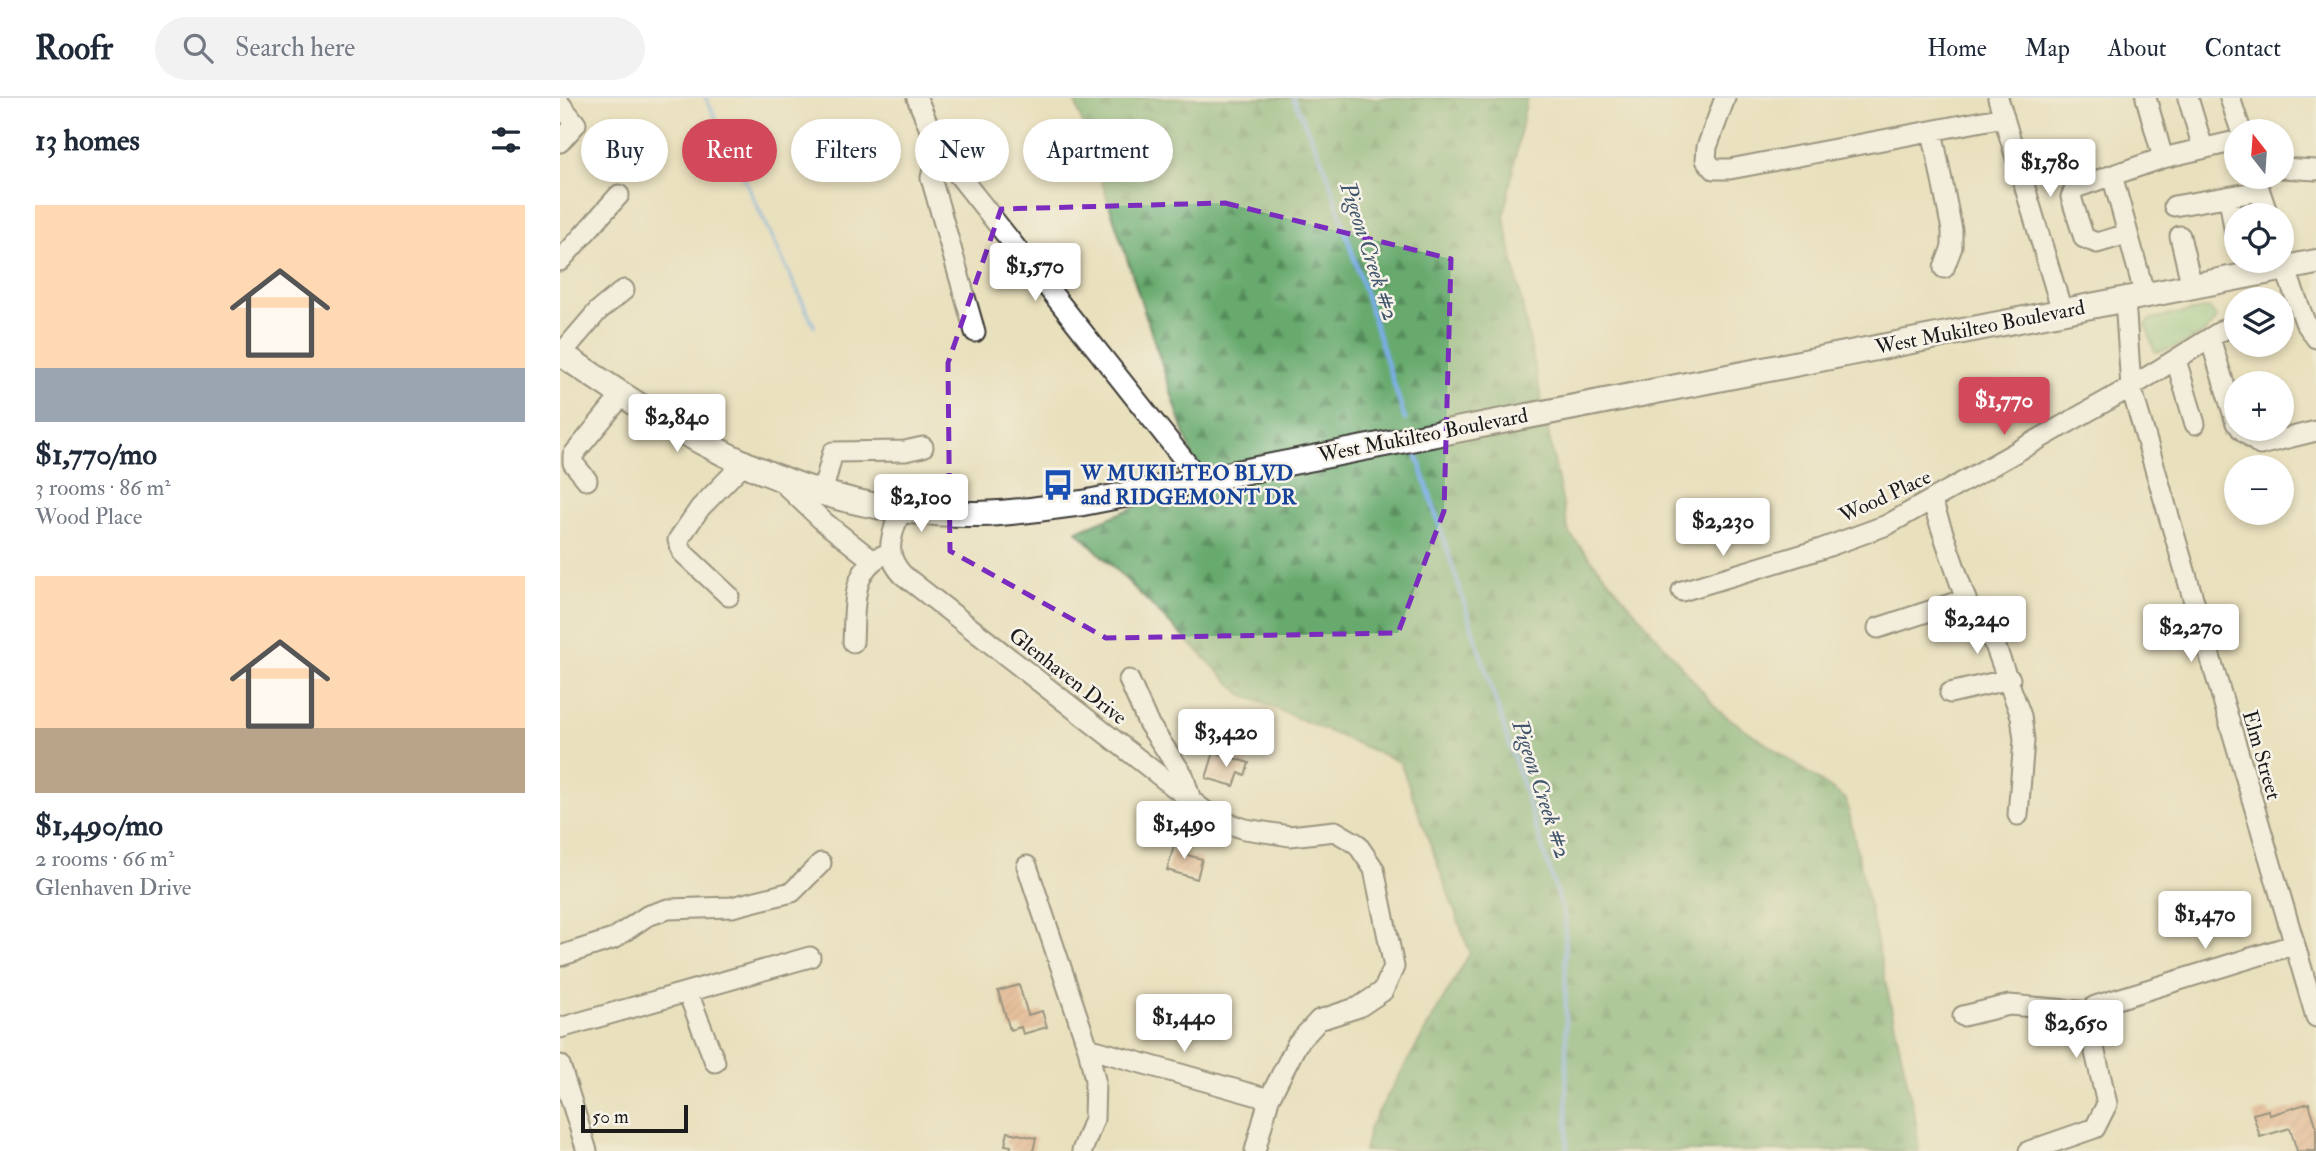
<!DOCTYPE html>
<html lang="en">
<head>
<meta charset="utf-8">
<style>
  body { margin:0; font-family:"IM FELL Double Pica",serif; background:#f2f2f3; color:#1f2937; height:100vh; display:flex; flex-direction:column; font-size:26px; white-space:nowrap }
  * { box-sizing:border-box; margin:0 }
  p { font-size:23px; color:#747a83 }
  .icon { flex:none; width:38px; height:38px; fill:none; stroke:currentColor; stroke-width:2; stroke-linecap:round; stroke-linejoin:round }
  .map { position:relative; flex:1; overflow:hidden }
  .details { display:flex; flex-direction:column; background:#fff; width:560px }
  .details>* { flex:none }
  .top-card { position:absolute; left:21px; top:21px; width:665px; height:63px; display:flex; gap:14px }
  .needle { width:46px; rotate:343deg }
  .buttons { position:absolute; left:1664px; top:21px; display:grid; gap:14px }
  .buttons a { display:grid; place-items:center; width:70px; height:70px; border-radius:50%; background:#fff; box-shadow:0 4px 10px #0003; font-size:35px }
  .scale { position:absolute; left:21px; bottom:18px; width:107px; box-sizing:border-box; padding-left:7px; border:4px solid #1c1c1c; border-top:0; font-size:19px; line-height:24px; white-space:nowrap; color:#1c1c1c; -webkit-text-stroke:5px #f7f3e8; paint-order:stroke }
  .price { position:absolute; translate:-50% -60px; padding:0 16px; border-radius:7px; background:#fff; color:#222; font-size:23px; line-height:46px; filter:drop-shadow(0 2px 4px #0008) }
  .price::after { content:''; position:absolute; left:50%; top:42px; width:21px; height:16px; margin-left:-10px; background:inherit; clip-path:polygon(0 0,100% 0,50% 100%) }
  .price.current { background:#d1495b; color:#fff }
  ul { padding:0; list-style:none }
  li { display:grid; align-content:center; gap:14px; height:371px; padding:0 35px }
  li span { display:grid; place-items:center; height:217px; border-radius:0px; color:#555 }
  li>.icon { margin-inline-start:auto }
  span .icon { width:126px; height:126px; fill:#fffc; stroke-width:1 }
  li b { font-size:30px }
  h2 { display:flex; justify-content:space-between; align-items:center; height:84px; padding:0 35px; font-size:30px }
  .chip { padding:0 24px; border-radius:32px; background:#fff; box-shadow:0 4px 10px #0003; font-size:24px; line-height:63px }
  .chip.current { background:#d1495b; color:#fff }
  header { display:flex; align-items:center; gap:42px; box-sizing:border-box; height:98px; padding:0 35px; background:#fff; border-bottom:2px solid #e0e1e3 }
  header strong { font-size:33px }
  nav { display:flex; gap:38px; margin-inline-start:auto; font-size:24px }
  .search { width:490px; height:63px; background:#f2f2f3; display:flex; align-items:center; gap:18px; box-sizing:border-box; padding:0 24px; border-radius:38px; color:#747a83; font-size:26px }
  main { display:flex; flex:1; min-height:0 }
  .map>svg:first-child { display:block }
</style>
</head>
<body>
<header>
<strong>Roofr</strong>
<div class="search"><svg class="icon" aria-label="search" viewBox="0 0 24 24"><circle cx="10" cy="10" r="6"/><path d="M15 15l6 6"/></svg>Search here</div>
<nav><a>Home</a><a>Map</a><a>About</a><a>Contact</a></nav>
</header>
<main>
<section class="details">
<h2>13 homes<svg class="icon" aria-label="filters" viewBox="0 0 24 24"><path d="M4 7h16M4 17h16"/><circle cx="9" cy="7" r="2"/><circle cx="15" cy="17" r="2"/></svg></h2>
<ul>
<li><span style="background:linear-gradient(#ffd9b3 75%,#9aa5b1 0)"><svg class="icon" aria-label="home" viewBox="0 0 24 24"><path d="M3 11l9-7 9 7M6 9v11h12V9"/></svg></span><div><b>$1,770/mo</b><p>3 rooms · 86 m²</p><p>Wood Place</p></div></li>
<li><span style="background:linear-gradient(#ffd9b3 70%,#b9a48a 0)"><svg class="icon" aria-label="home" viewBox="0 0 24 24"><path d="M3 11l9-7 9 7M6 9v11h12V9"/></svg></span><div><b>$1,490/mo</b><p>2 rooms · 66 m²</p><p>Glenhaven Drive</p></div></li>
</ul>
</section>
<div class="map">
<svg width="1756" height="1053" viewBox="0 0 1756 1053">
  <defs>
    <pattern id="grass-tufts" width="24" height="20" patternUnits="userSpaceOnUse" patternTransform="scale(1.75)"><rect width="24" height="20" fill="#81c580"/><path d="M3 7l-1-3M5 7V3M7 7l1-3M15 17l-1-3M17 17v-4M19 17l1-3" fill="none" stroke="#6fa96e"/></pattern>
    <pattern id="forest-firs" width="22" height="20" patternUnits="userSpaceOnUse" patternTransform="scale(1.75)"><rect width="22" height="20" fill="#68aa6e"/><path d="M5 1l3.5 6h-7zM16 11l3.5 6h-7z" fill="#558a5a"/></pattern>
    <pattern id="building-hatch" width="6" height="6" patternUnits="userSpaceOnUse" patternTransform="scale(1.75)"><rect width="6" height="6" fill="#e19470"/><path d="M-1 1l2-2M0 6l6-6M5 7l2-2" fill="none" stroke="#b6785b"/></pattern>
  </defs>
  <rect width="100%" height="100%" fill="#f7f3e8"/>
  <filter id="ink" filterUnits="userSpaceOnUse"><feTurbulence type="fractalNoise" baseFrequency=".0143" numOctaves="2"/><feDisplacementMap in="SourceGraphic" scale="14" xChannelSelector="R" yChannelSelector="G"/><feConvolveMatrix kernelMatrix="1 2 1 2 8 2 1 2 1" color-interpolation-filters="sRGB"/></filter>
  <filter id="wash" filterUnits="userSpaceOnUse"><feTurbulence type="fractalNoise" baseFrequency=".00686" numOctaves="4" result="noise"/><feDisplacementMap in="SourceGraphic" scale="28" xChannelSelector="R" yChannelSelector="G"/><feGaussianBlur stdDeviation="1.57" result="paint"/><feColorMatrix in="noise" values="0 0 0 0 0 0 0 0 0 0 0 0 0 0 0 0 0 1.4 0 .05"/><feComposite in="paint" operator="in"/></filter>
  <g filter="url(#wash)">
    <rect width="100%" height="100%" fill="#e9e0bd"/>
    <path fill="url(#grass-tufts)" stroke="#4e704e" stroke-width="2" d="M 1649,210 L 1657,220 C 1648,238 1614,251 1595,254 L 1586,227 L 1591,221 Z"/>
    <path fill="url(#forest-firs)" stroke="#426345" stroke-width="2" d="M 514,0 L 967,0 L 944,118 L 1009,435 L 1159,613 L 1286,701 L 1356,1024 L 1359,1053 L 804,1053 L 810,1028 L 910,855 L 840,664 L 681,596 L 517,433 L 640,382 Z"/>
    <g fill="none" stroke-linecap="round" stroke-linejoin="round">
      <path stroke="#7aaee7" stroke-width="4.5" d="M 146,0 L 254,228
        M 733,0 L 765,69 L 845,321
        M 855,351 L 1005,820 L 1007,1053"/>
    </g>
    <g id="blocks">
      <path fill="url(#building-hatch)" d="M 654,654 L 689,665 L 685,677 L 679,675 L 674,688 L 646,680 Z
        M 616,741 L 630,745 L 627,757 L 642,761 L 637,781 L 607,772 Z
        M 459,887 L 468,917 L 482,913 L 487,929 L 463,936 L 461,929 L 450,932 L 438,893 Z
        M 1749,1005 L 1756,1027 L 1756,1053 L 1737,1053 L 1730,1030 L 1700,1039 L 1693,1016 L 1708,1012 L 1710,1017 Z
        M 448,1034 L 476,1040 L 473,1053 L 450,1053 L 451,1048 L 445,1047 Z"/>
    </g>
  </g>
  <g filter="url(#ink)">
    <use href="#blocks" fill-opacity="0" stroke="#3b3934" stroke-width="2"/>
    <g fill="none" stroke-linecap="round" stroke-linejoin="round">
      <defs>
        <path id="minor" d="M 357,0 L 378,51 L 640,382
          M 1165,0 L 1147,49 L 1146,62 L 1154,71 L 1170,71 L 1444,19
          M 1438,0 L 1502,213
          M 1586,0 L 1603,60
          M 1628,0 L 1643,50
          M 1670,0 L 1681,33
          M 0,6 L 16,26 L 0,44
          M 1372,33 L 1392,132 L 1392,149 L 1384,170
          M 378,51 L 371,80 L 415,234
          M 1722,70 L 1756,72
          M 1552,77 L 1585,198
          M 1695,79 L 1708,117
          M 1669,99 L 1676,143
          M 1614,108 L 1700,93
          M 1567,136 L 1537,145 L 1524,140 L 1511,99 L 1515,90 L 1603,60 L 1676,43
          M 1620,138 L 1632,189
          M 1722,162 L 1745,224 L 1756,240
          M 0,163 L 59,97
          M 1565,202 L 1571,289 L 1756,919
          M 1650,240 L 1676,325
          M 1,256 L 38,213 L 64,192
          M 1616,262 L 1635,326
          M 1681,331 L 1700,347 L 1756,333
          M 27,382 L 13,365 L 13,357 L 63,296
          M 222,384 L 264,424 L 312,462
          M 262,396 L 273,354 L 345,353 L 363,349
          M 1372,403 L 1408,508 L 1435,547 L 1461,618 L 1464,642 L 1458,717
          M 341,411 C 332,437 322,455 343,477 L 655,721 L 685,731 L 730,738 L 775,733 L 797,746 L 814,771 L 834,869 L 823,893 L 799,909 L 759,922 L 737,946 L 709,1001 L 695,1053
          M 1122,493 L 1261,451 L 1327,427 L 1571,289 L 1676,224
          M 169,498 L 122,454 L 118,442 L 140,410 L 183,366
          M 1318,530 L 1406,501
          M 293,544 C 295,513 290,470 324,457
          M 569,582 L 588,625 L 623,677 L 631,702
          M 1390,595 L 1450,581
          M 467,768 L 528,950 L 535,982 L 534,1021 L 522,1053
          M 0,858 L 53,841 L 87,818 L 108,811 L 172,809 L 232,794 L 261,765
          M 128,895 L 155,964
          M 1403,918 L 1449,907 L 1532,914
          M 0,930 L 250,859
          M 528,950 L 709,1001
          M 0,967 L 27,1053
          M 1469,1053 L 1535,1030 L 1547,1006 L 1529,928 L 1535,908 L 1733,847"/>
        <path id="major" d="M 0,255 C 123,340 247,416 402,416 C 442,417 483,410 523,405 L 1756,164"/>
      </defs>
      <use href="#minor" stroke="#3b3934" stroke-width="23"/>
      <use href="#major" stroke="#3b3934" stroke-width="28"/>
      <use href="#minor" stroke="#fff" stroke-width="19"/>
      <use href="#major" stroke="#fff" stroke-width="24"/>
    </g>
  </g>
  <path d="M0 0H1756V1053H0ZM 665,105 L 891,161 L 884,413 L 838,535 L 546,540 L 390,453 L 388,265 L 441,111 Z" fill="#e9e0bd" fill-opacity=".55" fill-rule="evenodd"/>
  <path fill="none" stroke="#7b2cbf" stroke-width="5" stroke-dasharray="14 9" stroke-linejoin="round" d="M 665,105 L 891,161 L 884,413 L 838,535 L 546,540 L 390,453 L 388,265 L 441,111 Z"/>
  <defs>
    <symbol id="bus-bare" viewBox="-9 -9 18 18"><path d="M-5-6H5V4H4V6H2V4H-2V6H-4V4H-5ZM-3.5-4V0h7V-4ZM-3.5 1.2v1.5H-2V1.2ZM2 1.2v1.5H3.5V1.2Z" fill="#1a4fb4" stroke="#f7f3e8" stroke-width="2.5" paint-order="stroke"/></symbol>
  </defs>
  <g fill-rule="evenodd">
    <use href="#bus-bare" x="476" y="365" width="44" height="44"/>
  </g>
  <g text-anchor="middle" stroke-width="5" stroke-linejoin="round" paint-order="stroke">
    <g font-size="21" fill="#1c1c1c" stroke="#f7f3e8">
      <text transform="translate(1420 229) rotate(-11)" y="7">West Mukilteo Boulevard</text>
      <text transform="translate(863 337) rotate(-11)" y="7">West Mukilteo Boulevard</text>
      <text transform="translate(1325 398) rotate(-25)" y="7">Wood Place</text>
      <text transform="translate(508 578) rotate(38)" y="7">Glenhaven Drive</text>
      <text transform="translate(1702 657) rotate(74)" y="7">Elm Street</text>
    </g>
    <g font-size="21" font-weight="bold" fill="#164399" stroke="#f7f3e8" text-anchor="start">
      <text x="521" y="382">W MUKILTEO BLVD<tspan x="521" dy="24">and RIDGEMONT DR</tspan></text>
    </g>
    <g font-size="23" font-style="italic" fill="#42566d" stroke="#f7f3e8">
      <text transform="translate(810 153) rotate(72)" y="8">Pigeon Creek #2</text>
      <text transform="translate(982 691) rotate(72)" y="8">Pigeon Creek #2</text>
    </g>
  </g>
</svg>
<div class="buttons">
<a><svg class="needle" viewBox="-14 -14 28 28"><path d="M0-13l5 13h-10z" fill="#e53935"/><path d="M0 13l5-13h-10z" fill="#747a83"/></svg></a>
<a><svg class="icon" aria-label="locate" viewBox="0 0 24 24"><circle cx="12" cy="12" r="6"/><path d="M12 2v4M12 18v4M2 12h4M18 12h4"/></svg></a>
<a><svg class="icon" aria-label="layers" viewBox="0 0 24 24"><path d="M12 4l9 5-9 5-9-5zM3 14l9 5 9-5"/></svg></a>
<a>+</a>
<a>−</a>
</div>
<div class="scale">50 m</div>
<b class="price" style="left:1490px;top:101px">$1,780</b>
<b class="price" style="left:475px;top:205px">$1,570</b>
<b class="price current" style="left:1444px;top:339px">$1,770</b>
<b class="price" style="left:117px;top:356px">$2,840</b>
<b class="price" style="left:361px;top:436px">$2,100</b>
<b class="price" style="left:1163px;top:460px">$2,230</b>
<b class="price" style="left:1417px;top:558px">$2,240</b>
<b class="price" style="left:1631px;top:566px">$2,270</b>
<b class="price" style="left:666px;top:671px">$3,420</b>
<b class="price" style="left:624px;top:763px">$1,490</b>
<b class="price" style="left:1645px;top:853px">$1,470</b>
<b class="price" style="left:624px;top:956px">$1,440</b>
<b class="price" style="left:1516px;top:962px">$2,650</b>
<div class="top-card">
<a class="chip">Buy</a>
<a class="chip current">Rent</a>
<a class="chip">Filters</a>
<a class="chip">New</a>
<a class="chip">Apartment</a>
</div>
</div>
</main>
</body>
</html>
